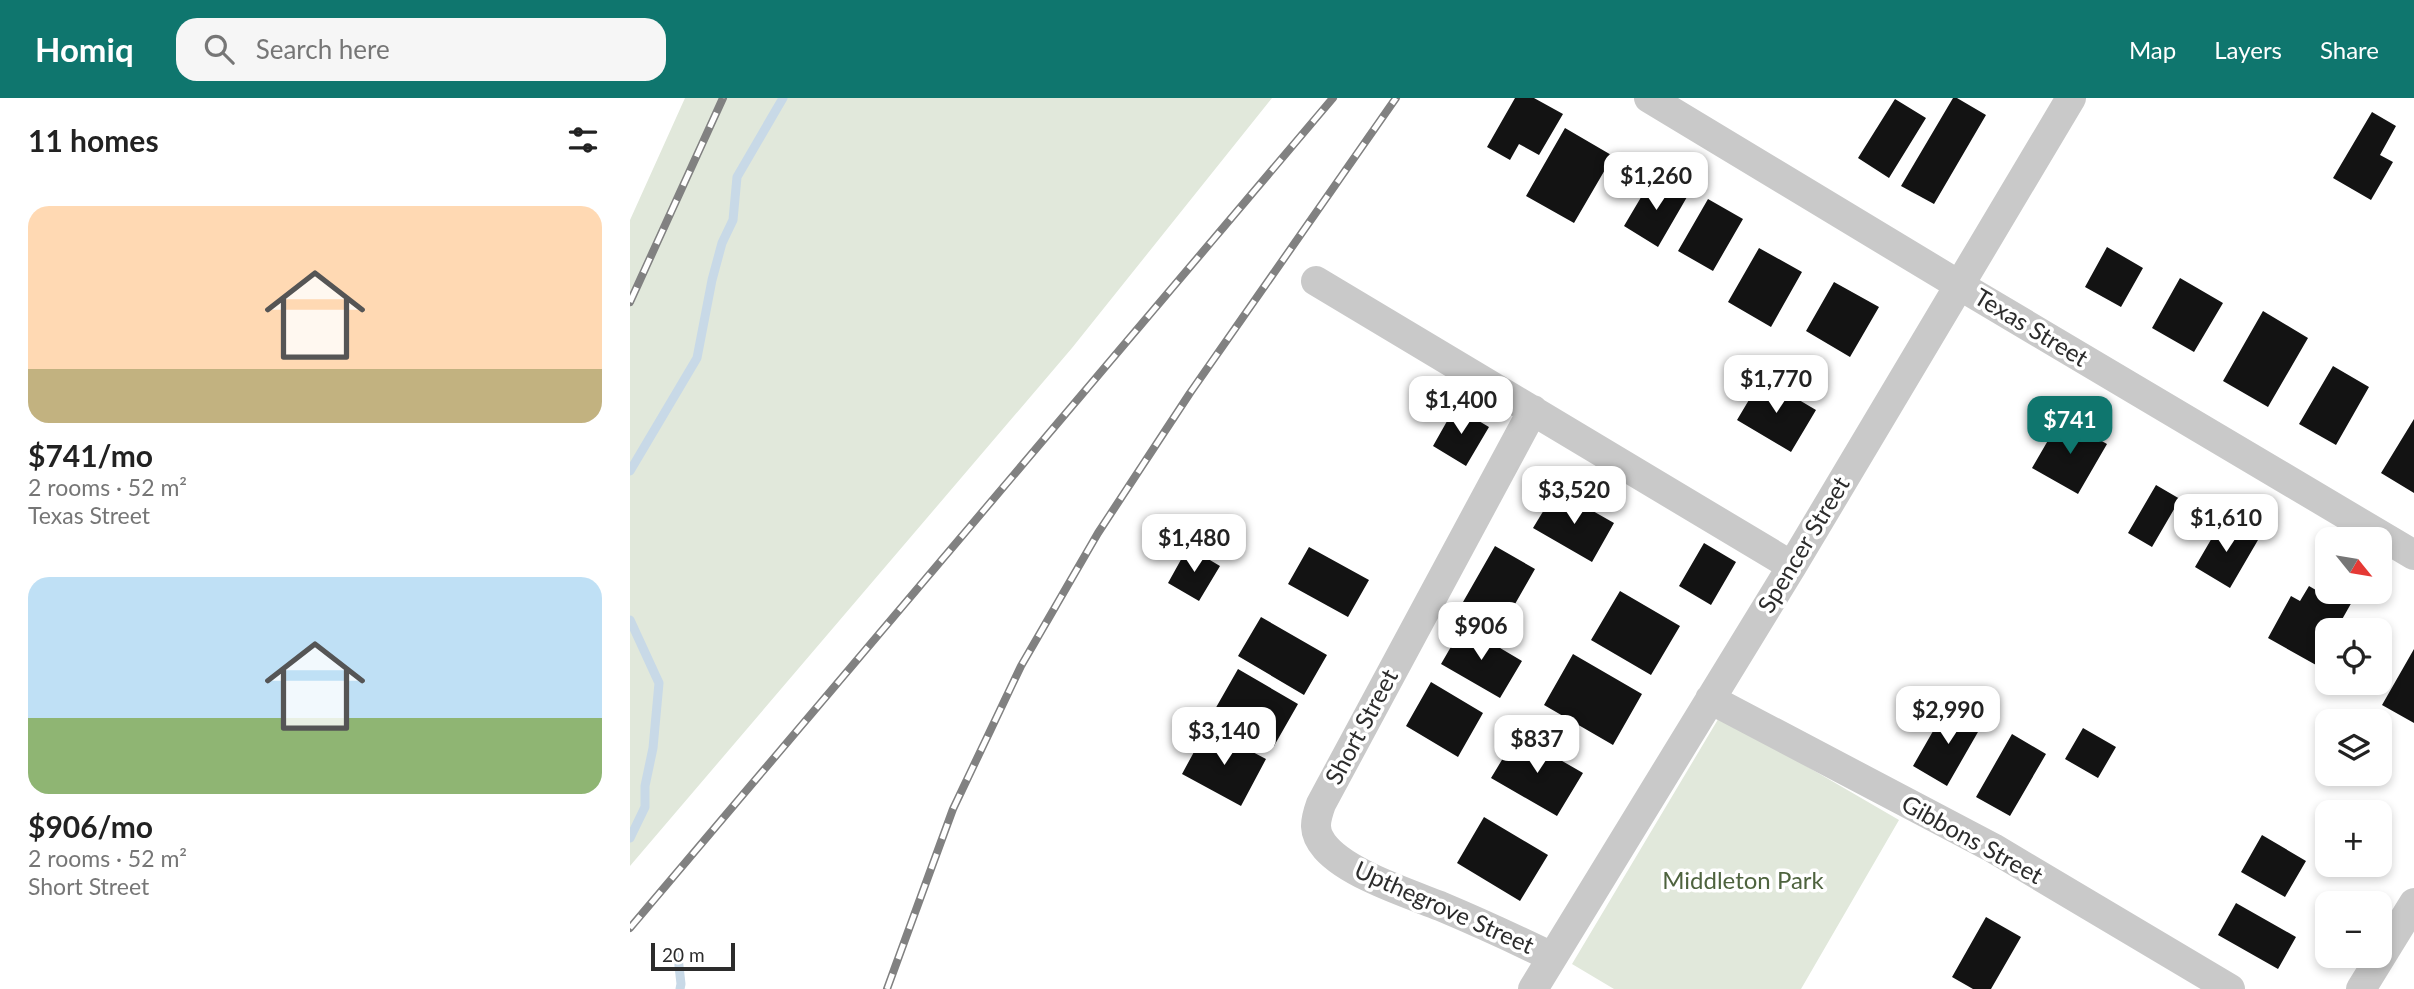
<!DOCTYPE html>
<html lang="en">
<head>
<meta charset="utf-8">
<style>
  body { margin:0; font-family:Lato,sans-serif; background:#f6f6f6; color:#222; height:100vh; display:flex; flex-direction:column; font-size:26px; white-space:nowrap }
  * { box-sizing:border-box; margin:0 }
  p { font-size:23px; color:#767676 }
  .icon { flex:none; width:38px; height:38px; fill:none; stroke:currentColor; stroke-width:2; stroke-linecap:round; stroke-linejoin:round }
  .map { position:relative; flex:1; overflow:hidden }
  .drawer { display:flex; flex-direction:column; background:#fff; width:630px }
  .drawer>* { flex:none }
  .needle { width:46px; rotate:120deg }
  .controls { position:absolute; left:1685px; top:429px; display:grid; gap:14px }
  .controls a { display:grid; place-items:center; width:77px; height:77px; border-radius:14px; background:#fff; box-shadow:0 4px 10px #0003; font-size:35px }
  .scale { position:absolute; left:21px; bottom:18px; width:84px; box-sizing:border-box; padding-left:7px; border:4px solid #2c2c2c; border-top:0; font-size:19px; line-height:24px; white-space:nowrap; color:#2c2c2c; -webkit-text-stroke:5px #fff; paint-order:stroke }
  .price { position:absolute; translate:-50% -60px; padding:0 16px; border-radius:14px; background:#fff; color:#222; font-size:23px; line-height:46px; filter:drop-shadow(0 2px 4px #0008) }
  .price::after { content:''; position:absolute; left:50%; top:42px; width:21px; height:16px; margin-left:-10px; background:inherit; clip-path:polygon(0 0,100% 0,50% 100%) }
  .price.on { background:#0f766e; color:#fff }
  ul { padding:0; list-style:none }
  li { display:grid; align-content:center; gap:14px; height:371px; padding:0 28px }
  li span { display:grid; place-items:center; height:217px; border-radius:21px; color:#555 }
  li>.icon { margin-inline-start:auto }
  span .icon { width:126px; height:126px; fill:#fffc; stroke-width:1 }
  li b { font-size:30px }
  h2 { display:flex; justify-content:space-between; align-items:center; height:84px; padding:0 28px; font-size:30px }
  header { display:flex; align-items:center; gap:42px; box-sizing:border-box; height:98px; padding:0 35px; background:#0f766e; color:#fff }
  header strong { font-size:33px }
  nav { display:flex; gap:38px; margin-inline-start:auto; font-size:24px }
  .search { width:490px; height:63px; background:#f6f6f6; display:flex; align-items:center; gap:18px; box-sizing:border-box; padding:0 24px; border-radius:21px; color:#767676; font-size:26px }
  main { display:flex; flex:1; min-height:0 }
  .map>svg:first-child { display:block }
</style>
</head>
<body>
<header>
<strong>Homiq</strong>
<div class="search"><svg class="icon" aria-label="search" viewBox="0 0 24 24"><circle cx="10" cy="10" r="6"/><path d="M15 15l6 6"/></svg>Search here</div>
<nav><a>Map</a><a>Layers</a><a>Share</a></nav>
</header>
<main>
<section class="drawer">
<h2>11 homes<svg class="icon" aria-label="filters" viewBox="0 0 24 24"><path d="M4 7h16M4 17h16"/><circle cx="9" cy="7" r="2"/><circle cx="15" cy="17" r="2"/></svg></h2>
<ul>
<li><span style="background:linear-gradient(#ffd9b3 75%,#c2b280 0)"><svg class="icon" aria-label="home" viewBox="0 0 24 24"><path d="M3 11l9-7 9 7M6 9v11h12V9"/></svg></span><div><b>$741/mo</b><p>2 rooms · 52 m²</p><p>Texas Street</p></div></li>
<li><span style="background:linear-gradient(#bfe0f5 65%,#8fb573 0)"><svg class="icon" aria-label="home" viewBox="0 0 24 24"><path d="M3 11l9-7 9 7M6 9v11h12V9"/></svg></span><div><b>$906/mo</b><p>2 rooms · 52 m²</p><p>Short Street</p></div></li>
</ul>
</section>
<div class="map">
<svg width="1784" height="891" viewBox="0 0 1784 891">
  <rect width="100%" height="100%" fill="#fff"/>
  <path fill="#e1e8db" d="M 55,0 L 642,0 L 442,250 L 0,768 L 0,122 Z
    M 1090,618 L 1269,722 L 1171,891 L 984,891 L 942,866 Z"/>
  <g fill="none" stroke-linecap="round" stroke-linejoin="round">
    <path stroke="#c8d9e7" stroke-width="9" d="M 0,373 L 67,260 L 82,182 L 92,145 L 103,122 L 107,79 L 153,0
      M 0,522 L 29,585 L 23,650 L 15,688 L 15,709 L 0,740
      M 48,859 L 51,886 L 50,891"/>
  </g>
  <path fill="#131313" d="M 885,0 L 904,0 L 933,16 L 909,57 L 889,46 L 880,62 L 857,49 Z
    M 1323,0 L 1327,0 L 1356,17 L 1304,106 L 1271,88 Z
    M 1265,1 L 1296,20 L 1259,80 L 1228,60 Z
    M 1742,14 L 1766,28 L 1750,57 L 1763,64 L 1741,102 L 1703,80 Z
    M 935,30 L 983,58 L 944,125 L 896,98 Z
    M 1023,79 L 1057,99 L 1028,149 L 994,128 Z
    M 1078,101 L 1113,121 L 1083,173 L 1048,153 Z
    M 1477,149 L 1513,170 L 1491,209 L 1455,189 Z
    M 1129,150 L 1172,174 L 1141,229 L 1098,204 Z
    M 1550,180 L 1593,205 L 1564,254 L 1522,230 Z
    M 1204,184 L 1249,209 L 1220,259 L 1176,233 Z
    M 1633,213 L 1678,240 L 1638,309 L 1593,283 Z
    M 1703,268 L 1739,289 L 1706,347 L 1669,326 Z
    M 1132,280 L 1186,312 L 1161,354 L 1107,322 Z
    M 825,309 L 859,329 L 836,368 L 803,348 Z
    M 1431,320 L 1477,346 L 1448,396 L 1402,370 Z
    M 1784,321 L 1784,395 L 1751,375 Z
    M 1526,387 L 1550,401 L 1522,449 L 1498,435 Z
    M 926,392 L 984,425 L 962,464 L 903,430 Z
    M 1593,421 L 1628,442 L 1600,490 L 1565,469 Z
    M 1074,445 L 1106,464 L 1081,507 L 1049,488 Z
    M 865,448 L 905,471 L 873,527 L 833,504 Z
    M 558,449 L 590,468 L 569,503 L 538,485 Z
    M 679,449 L 739,482 L 718,519 L 658,486 Z
    M 1698,483 L 1698,494 L 1727,495 L 1706,532 L 1698,532 L 1698,547 L 1686,567 L 1638,540 L 1661,498 L 1670,503 L 1679,488 L 1691,495 Z
    M 990,493 L 1050,528 L 1021,577 L 961,542 Z
    M 631,519 L 697,557 L 674,597 L 608,558 Z
    M 833,528 L 892,563 L 870,600 L 811,566 Z
    M 1784,551 L 1784,625 L 1752,607 Z
    M 943,556 L 1012,596 L 983,647 L 914,607 Z
    M 608,571 L 668,606 L 644,648 L 584,613 Z
    M 801,584 L 853,615 L 828,659 L 776,628 Z
    M 1318,607 L 1352,627 L 1317,688 L 1283,668 Z
    M 577,630 L 636,661 L 611,708 L 552,676 Z
    M 1453,630 L 1486,649 L 1468,680 L 1435,661 Z
    M 1382,636 L 1416,656 L 1380,718 L 1346,699 Z
    M 887,637 L 953,675 L 927,718 L 861,680 Z
    M 854,719 L 918,757 L 890,803 L 827,765 Z
    M 1632,737 L 1676,763 L 1655,799 L 1611,774 Z
    M 1606,805 L 1666,839 L 1648,871 L 1588,837 Z
    M 1356,819 L 1391,839 L 1361,891 L 1343,891 L 1322,879 Z"/>
  <g fill="none" stroke-linecap="round" stroke-linejoin="round">
    <path stroke="#c9c9c9" stroke-width="30" d="M 1019,0 L 1329,187 L 1784,457
      M 686,183 L 1162,468
      M 903,312 L 691,706 C 685,723 682,734 696,750 C 719,776 777,795 810,808 C 848,824 885,841 922,859
      M 1080,601 L 1363,750 L 1600,891
      M 903,891 L 1162,468 L 1441,0
      M 1731,891 L 1784,805"/>
    <defs>
      <path id="rail" d="M 0,204 L 93,0
        M 0,830 L 703,0
        M 257,891 L 323,711 L 391,568 L 468,435 L 560,295 L 766,0"/>
    </defs>
    <use href="#rail" stroke="#818181" stroke-width="8"/>
    <use href="#rail" stroke="#fff" stroke-width="5" stroke-dasharray="16" stroke-linecap="butt"/>
  </g>
  <g text-anchor="middle" stroke-width="7" stroke-linejoin="round" paint-order="stroke">
    <g font-size="24" fill="#2c2c2c" stroke="#fff">
      <text transform="translate(1401 230) rotate(31)" y="8">Texas Street</text>
      <text transform="translate(1174 447) rotate(-59)" y="8">Spencer Street</text>
      <text transform="translate(732 629) rotate(-62)" y="8">Short Street</text>
      <text transform="translate(1342 742) rotate(29)" y="8">Gibbons Street</text>
      <text transform="translate(814 810) rotate(24)" y="8">Upthegrove Street</text>
    </g>
    <g font-size="24" fill="#4e633e" stroke="#fff">
      <text x="1113" y="791">Middleton Park</text>
    </g>
  </g>
</svg>
<div class="controls">
<a><svg class="needle" viewBox="-14 -14 28 28"><path d="M0-13l5 13h-10z" fill="#e53935"/><path d="M0 13l5-13h-10z" fill="#767676"/></svg></a>
<a><svg class="icon" aria-label="locate" viewBox="0 0 24 24"><circle cx="12" cy="12" r="6"/><path d="M12 2v4M12 18v4M2 12h4M18 12h4"/></svg></a>
<a><svg class="icon" aria-label="layers" viewBox="0 0 24 24"><path d="M12 4l9 5-9 5-9-5zM3 14l9 5 9-5"/></svg></a>
<a>+</a>
<a>−</a>
</div>
<div class="scale">20 m</div>
<b class="price" style="left:1026px;top:114px">$1,260</b>
<b class="price" style="left:1146px;top:317px">$1,770</b>
<b class="price" style="left:831px;top:338px">$1,400</b>
<b class="price on" style="left:1440px;top:358px">$741</b>
<b class="price" style="left:944px;top:428px">$3,520</b>
<b class="price" style="left:1596px;top:456px">$1,610</b>
<b class="price" style="left:564px;top:476px">$1,480</b>
<b class="price" style="left:851px;top:564px">$906</b>
<b class="price" style="left:1318px;top:648px">$2,990</b>
<b class="price" style="left:594px;top:669px">$3,140</b>
<b class="price" style="left:907px;top:677px">$837</b>
</div>
</main>
</body>
</html>
